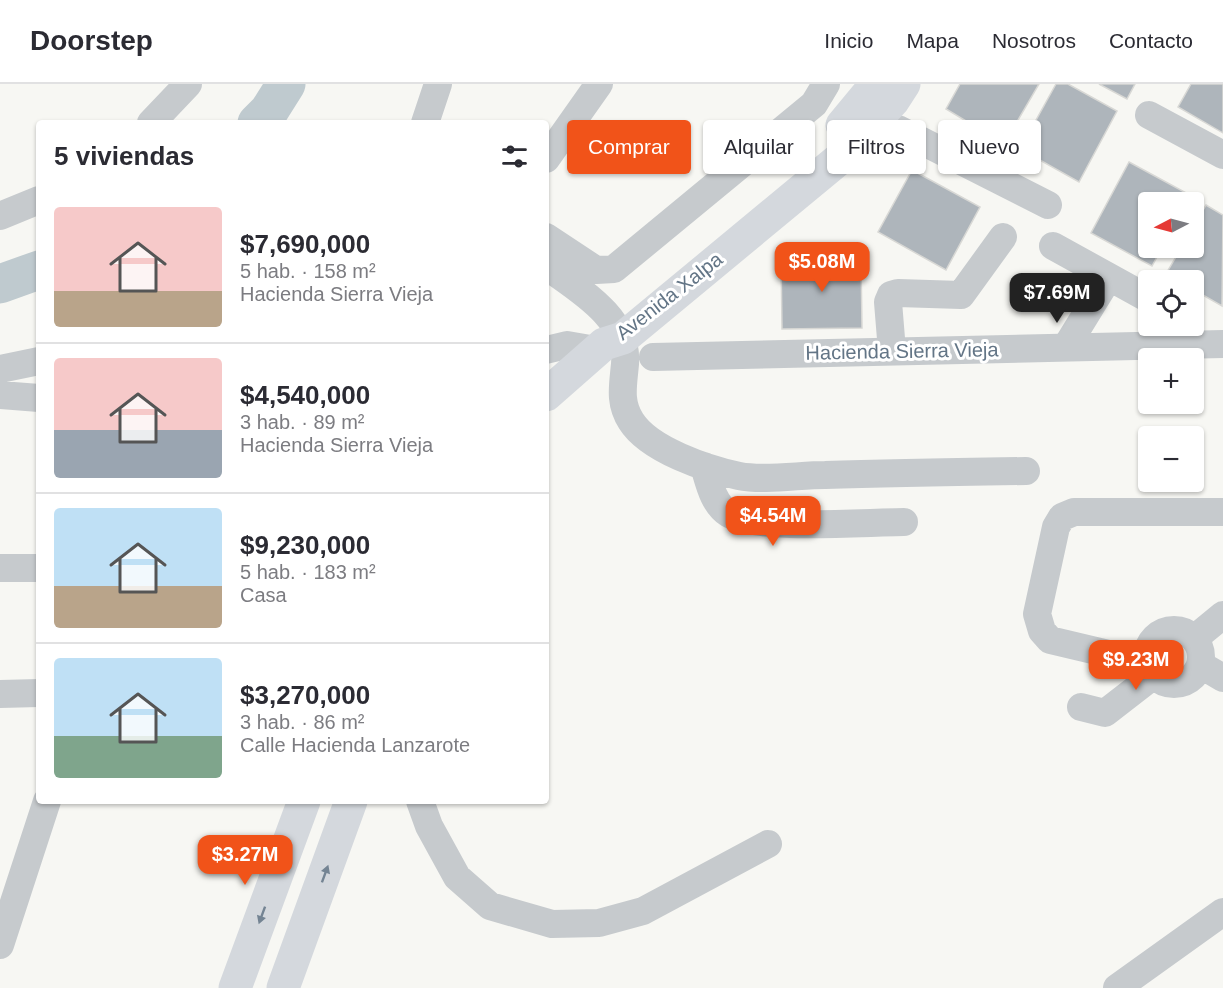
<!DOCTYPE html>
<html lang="es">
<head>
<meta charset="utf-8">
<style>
  body { margin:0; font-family:Arial,sans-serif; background:#f2f2f3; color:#2b2b33; height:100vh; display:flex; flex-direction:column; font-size:22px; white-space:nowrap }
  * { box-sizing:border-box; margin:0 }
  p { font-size:20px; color:#7c7c81 }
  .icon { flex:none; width:33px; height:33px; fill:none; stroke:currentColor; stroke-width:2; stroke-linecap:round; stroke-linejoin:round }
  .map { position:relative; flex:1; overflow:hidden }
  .sheet { position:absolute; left:36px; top:36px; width:513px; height:684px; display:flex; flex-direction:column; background:#fff; border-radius:6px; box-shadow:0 2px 4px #0004 }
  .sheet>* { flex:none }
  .guide { position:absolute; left:567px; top:36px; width:566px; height:54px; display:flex; gap:12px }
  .needle { width:39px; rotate:264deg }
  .buttons { position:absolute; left:1138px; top:108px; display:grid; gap:12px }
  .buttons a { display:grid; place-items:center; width:66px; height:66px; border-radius:6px; background:#fff; box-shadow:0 2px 4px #0004; font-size:30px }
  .price { position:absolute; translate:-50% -51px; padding:0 14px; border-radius:12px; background:#f15319; color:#fff; font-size:20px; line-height:39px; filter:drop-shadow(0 2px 3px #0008) }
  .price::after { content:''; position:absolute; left:50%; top:36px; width:18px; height:14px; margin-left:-9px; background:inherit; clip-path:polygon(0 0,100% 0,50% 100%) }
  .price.selected { background:#222; color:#fff }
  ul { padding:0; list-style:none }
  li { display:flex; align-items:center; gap:18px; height:150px; padding:0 18px }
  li+li { border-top:2px solid #e1e1e2 }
  li span { display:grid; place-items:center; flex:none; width:168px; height:120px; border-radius:6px; color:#555 }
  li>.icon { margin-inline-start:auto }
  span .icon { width:72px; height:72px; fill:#fffc; stroke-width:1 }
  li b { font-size:26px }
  h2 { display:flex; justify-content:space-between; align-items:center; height:72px; padding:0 18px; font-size:26px }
  .pill { padding:0 21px; border-radius:6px; background:#fff; box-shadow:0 2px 4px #0004; font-size:21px; line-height:54px }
  .pill.selected { background:#f15319; color:#fff }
  header { display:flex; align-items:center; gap:36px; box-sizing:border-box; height:84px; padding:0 30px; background:#fff; border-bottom:2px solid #e1e1e2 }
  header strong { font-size:28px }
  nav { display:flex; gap:33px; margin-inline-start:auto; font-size:21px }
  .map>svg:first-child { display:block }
</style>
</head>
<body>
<header>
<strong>Doorstep</strong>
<nav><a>Inicio</a><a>Mapa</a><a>Nosotros</a><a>Contacto</a></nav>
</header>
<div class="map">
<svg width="1223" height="904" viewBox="0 0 1223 904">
  <rect width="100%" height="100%" fill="#f7f7f3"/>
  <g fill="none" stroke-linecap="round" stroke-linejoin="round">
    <path stroke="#bfcacf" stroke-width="39" d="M 257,39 L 269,27 L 286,0
      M 0,200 L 39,186"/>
  </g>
  <path fill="#aeb5bb" stroke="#d8d8d5" stroke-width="1.5" d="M 960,0 L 1039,0 L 1004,60 L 946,25 Z
    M 1056,0 L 1068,0 L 1117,27 L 1079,98 L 1020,65 Z
    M 1099,0 L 1135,0 L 1127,15 Z
    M 1191,0 L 1223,0 L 1223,49 L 1178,23 Z
    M 1129,78 L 1190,111 L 1186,118 L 1149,118 L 1149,164 L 1162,164 L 1152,182 L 1091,149 Z
    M 912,86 L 980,123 L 946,186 L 878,148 Z
    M 1206,121 L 1223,131 L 1222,222 L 1194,206 L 1194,196 L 1178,196 L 1166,190 L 1181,164 L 1194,164 L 1194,141 Z
    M 861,173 L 862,244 L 782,245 L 781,174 Z"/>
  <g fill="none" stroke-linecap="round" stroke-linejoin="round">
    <path stroke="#c6cacd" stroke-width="28" d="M 1149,31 L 1223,71
      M 857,38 L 864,49 L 898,45 L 1048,121
      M 151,39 L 188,0
      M 425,39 L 438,0
      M 546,75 L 599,0
      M 0,132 L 39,116
      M 546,153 L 596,186 L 614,185 L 814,20 L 826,0
      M 1053,162 L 1149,215
      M 546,182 C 579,206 629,234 625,280 C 623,302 619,318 631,337 C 649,366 707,385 739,392 C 763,397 800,391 825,391 C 892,389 959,388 1026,387
      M 1066,263 L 1109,193
      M 546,266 L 567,261 L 596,266
      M 892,267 L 888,218 L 891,211 L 898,209 L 961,211 L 1003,153
      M 653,273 L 1223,260
      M 0,285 L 39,277
      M 0,311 L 39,314
      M 704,382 C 709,398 713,420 729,430 C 757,447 866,438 904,438
      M 0,484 L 39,484
      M1147 573a27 27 0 1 1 54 0a27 27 0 1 1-54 0Z
      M 1195,554 L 1223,531
      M 1147,579 L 1050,556 L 1042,547 L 1037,530 L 1056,443 L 1062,433 L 1074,428 L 1223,428
      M 1201,581 L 1223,594
      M 0,610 L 39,609
      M 1081,623 L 1105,629 L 1154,591
      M 420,717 L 429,742 L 457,793 L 490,822 L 552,840 L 599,839 L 643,827 L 768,760
      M 0,861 L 47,717
      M 1117,904 L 1223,828"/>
    <path stroke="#d4d8dd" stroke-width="33" d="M 842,41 L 876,0
      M 546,311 L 604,260 L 623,254 L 838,76 L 893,17 L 904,0
      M 235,904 L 304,717
      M 283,904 L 351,717"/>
  </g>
  <defs><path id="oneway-solid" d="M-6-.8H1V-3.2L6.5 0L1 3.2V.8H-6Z" transform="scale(1.5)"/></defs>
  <g fill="#748493">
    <use href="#oneway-solid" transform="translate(325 790) rotate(-70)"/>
    <use href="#oneway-solid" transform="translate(262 831) rotate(110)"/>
  </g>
  <g text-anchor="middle" stroke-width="6" stroke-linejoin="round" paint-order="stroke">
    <g font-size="20" fill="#637586" stroke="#fff">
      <text transform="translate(669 212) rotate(-38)" y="7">Avenida Xalpa</text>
      <text transform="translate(902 267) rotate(-1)" y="7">Hacienda Sierra Vieja</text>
    </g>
  </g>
</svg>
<div class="buttons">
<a><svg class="needle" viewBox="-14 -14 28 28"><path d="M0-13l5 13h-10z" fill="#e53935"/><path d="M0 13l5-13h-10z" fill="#7c7c81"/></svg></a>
<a><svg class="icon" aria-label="locate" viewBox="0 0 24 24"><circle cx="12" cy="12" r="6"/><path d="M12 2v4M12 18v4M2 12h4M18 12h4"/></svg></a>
<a>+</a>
<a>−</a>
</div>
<b class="price" style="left:822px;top:209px">$5.08M</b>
<b class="price selected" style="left:1057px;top:240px">$7.69M</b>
<b class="price" style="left:773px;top:463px">$4.54M</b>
<b class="price" style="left:1136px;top:607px">$9.23M</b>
<b class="price" style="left:245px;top:802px">$3.27M</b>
<div class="guide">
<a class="pill selected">Comprar</a>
<a class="pill">Alquilar</a>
<a class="pill">Filtros</a>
<a class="pill">Nuevo</a>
</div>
<section class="sheet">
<h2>5 viviendas<svg class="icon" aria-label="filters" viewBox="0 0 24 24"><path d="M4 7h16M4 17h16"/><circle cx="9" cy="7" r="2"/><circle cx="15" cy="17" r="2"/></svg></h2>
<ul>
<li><span style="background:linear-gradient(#f6c9c9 70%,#b9a48a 0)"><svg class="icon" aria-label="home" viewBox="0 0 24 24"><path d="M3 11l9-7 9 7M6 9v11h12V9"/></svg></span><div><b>$7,690,000</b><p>5 hab. · 158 m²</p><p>Hacienda Sierra Vieja</p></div></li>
<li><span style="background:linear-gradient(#f6c9c9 60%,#9aa5b1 0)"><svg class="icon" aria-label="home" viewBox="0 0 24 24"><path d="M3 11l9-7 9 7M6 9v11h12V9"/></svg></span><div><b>$4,540,000</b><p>3 hab. · 89 m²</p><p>Hacienda Sierra Vieja</p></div></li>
<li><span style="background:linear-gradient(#bfe0f5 65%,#b9a48a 0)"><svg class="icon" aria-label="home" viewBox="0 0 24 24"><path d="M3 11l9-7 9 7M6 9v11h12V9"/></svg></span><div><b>$9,230,000</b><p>5 hab. · 183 m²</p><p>Casa</p></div></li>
<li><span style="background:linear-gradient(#bfe0f5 65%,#7fa58c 0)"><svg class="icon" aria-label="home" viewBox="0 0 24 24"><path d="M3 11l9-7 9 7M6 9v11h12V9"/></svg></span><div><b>$3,270,000</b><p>3 hab. · 86 m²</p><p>Calle Hacienda Lanzarote</p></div></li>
</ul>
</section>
</div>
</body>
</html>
